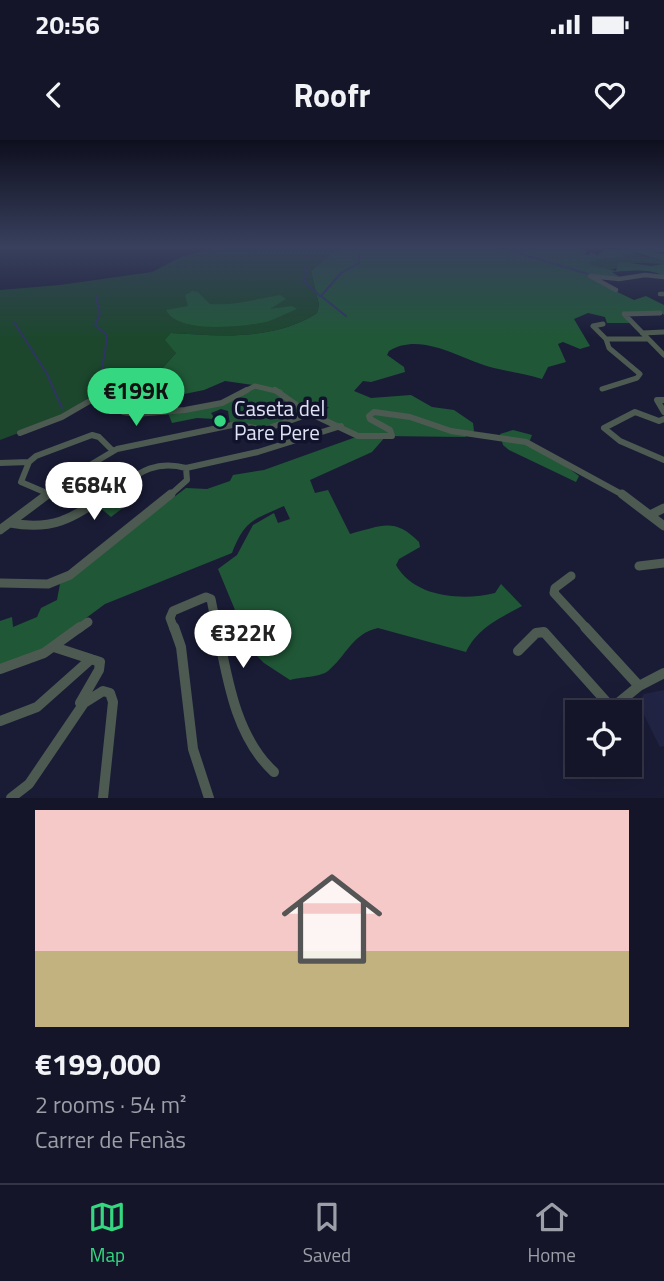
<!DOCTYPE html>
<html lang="en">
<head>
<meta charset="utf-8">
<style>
  body { margin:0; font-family:"Titillium Web",sans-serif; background:#1d1e30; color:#f1f3f6; height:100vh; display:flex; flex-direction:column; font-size:26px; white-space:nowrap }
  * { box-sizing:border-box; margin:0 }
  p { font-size:23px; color:#9d9fa8 }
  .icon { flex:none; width:38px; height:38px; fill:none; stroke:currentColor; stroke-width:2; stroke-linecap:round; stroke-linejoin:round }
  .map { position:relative; height:658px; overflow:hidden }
  .panel { display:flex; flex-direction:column; background:#141528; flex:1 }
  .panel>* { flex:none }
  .controls { position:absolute; left:565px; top:560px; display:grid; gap:14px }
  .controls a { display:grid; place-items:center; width:77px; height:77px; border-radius:0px; background:#141528; box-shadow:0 7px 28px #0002,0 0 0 2px #333445; font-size:35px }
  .price { position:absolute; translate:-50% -60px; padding:0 16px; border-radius:24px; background:#fff; color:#222; font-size:23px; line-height:46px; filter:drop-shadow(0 2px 4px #0008) }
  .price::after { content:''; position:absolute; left:50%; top:42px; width:21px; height:16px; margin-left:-10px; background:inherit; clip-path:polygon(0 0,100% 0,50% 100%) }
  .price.on { background:#35d881; color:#111 }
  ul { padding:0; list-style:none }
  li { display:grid; align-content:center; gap:14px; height:371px; padding:0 35px }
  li+li { border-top:2px solid #333445 }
  li span { display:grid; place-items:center; height:217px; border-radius:0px; color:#555 }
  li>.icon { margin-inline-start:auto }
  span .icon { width:126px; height:126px; fill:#fffc; stroke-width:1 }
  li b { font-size:30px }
  .status { display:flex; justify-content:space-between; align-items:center; height:49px; padding:0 35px; background:#141528; direction:ltr }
  .status svg { height:19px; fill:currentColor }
  header { display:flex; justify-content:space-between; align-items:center; height:91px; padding:0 35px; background:#141528; font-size:32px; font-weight:700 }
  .dock { display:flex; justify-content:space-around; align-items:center; height:98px; border-top:2px solid #333445; background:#141528; font-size:19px; color:#9d9fa8 }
  .dock a { display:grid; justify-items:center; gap:4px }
  .dock .on { color:#35d881 }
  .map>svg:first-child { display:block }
</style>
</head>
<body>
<div class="status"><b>20:56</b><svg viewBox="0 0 49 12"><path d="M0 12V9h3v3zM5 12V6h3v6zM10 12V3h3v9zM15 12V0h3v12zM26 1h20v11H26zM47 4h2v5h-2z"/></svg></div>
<header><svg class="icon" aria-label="back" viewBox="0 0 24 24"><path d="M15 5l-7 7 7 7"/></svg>Roofr<svg class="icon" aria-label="heart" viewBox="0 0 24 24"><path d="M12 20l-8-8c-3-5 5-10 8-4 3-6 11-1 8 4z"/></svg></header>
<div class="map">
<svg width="664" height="658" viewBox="0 0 664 658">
  <rect width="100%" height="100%" fill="#1a1c36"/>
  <path fill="#212444" d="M 664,550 L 664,606 L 660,607 L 638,563 L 644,554 Z"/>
  <path fill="#1c472d" d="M 222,106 L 341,106 L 311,131 L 319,165 L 317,173 C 273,201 220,196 171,193 L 176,213 L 158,233 L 110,242 L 109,249 L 99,251 L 58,278 L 0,300 L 0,150 L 60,145 L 152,132 L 181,117 Z
    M 626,111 L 664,121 L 664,124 C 656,124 643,122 635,123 C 616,124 615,136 590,126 L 590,122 L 601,119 L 624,117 L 617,113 Z"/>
  <path fill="#205837" d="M 341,106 L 585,106 L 578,109 L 587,110 L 585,114 L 588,115 L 591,112 L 597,115 L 607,109 L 621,110 L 617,106 L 664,106 L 664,112 L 652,112 L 664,114 L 664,121 L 635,112 L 618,113 L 626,117 L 601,119 L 590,122 L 590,125 L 616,131 L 618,123 L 622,122 L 651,126 L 664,124 L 664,136 C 648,128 629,131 612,132 L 621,138 L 593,135 L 599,143 L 634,160 L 646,156 L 664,165 L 664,175 L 660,172 L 621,174 L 630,183 L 607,183 L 605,177 L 588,173 L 574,179 L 590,206 L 580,209 L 563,202 L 558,204 L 566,222 L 548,227 L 542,239 C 526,234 510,232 494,228 C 461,220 422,191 389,211 L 387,215 L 404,227 L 405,232 L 371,242 L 363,241 L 354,251 L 371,258 L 411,255 L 432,267 L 454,270 L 473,283 L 474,291 L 465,297 L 386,296 L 372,312 L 310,340 L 315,353 L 328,350 L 350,394 C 382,386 394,377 419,402 L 420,407 L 399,419 L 396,425 C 414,458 464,461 495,453 L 501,444 L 522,466 C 500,478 477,488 466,512 L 378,488 C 353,493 346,516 328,531 C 321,537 300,537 290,540 L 264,523 L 252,511 L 218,429 L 237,415 L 253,385 L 274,373 L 278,383 L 290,379 L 284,366 C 253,380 245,380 232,413 L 105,464 L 44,509 L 0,526 L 0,481 L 12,477 L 13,487 L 37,477 L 41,468 L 57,460 L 60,444 L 186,348 L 207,349 L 230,341 L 233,335 L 264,330 L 356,297 L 314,275 L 325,271 L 329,267 L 311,268 L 306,264 L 298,277 L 261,288 L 230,284 L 228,271 L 221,269 L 211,273 L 215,279 L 197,278 L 172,283 L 168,273 L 206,268 L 253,245 L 225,241 L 204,250 L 165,258 L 168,269 C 146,271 129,277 115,258 C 111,252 109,249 109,242 L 158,233 L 176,213 L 165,200 L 171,193 C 220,196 273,201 317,173 L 319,165 L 311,131 Z
    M 192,151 L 198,152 L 210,164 C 235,166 256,159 280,155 L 286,159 L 270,169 L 292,166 L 297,169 C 287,173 276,179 266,182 C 243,187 177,194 166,170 L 188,166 L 185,155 Z
    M 513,290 L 532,295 L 528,305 L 560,322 L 579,336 L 576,342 L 509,310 L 503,305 L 500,294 Z
    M 121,347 L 137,357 L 111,377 L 97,365 Z"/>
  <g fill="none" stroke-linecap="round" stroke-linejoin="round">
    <path stroke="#303463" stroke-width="2" d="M 495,106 L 588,134
      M 304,127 L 307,133 L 303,140 L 320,156
      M 96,156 L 100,174 L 95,185 L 106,194 C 108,213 98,229 102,248
      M 346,176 L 321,156 L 341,133 L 359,123 L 359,115
      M 14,182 L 47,234 L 62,268"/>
    <path stroke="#4d5a51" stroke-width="4.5" d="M 616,150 L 590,136 L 619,139 L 645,135 L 664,137
      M 660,154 L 664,154"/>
    <path stroke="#4d5a51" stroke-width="5" d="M 624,174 L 664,215
      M 624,174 L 660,173
      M 642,193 L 664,192
      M 606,199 L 647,199
      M 602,249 L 637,238 L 640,234 L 609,208 L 606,199 L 593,186 L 603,184
      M 243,252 L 255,246 L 280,252"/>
    <path stroke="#4d5a51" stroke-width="6" d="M 275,250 L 305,271 L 358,296 L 392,296 L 390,290 L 370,279 L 369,276 L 374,272 L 410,277 L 451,291 L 526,302 L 625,356
      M 664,260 L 657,260 L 664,272
      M 664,279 L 659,281 L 635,272 L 604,288 L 620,301 L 664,320
      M 20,293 L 62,277 L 105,252 L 123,272 L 136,274 L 185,270 L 222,263 L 247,250
      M 0,323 L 29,322
      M 186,328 L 258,312 L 341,286
      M 49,354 L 21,342 L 29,322 L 36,316 L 92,295 L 99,297 L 113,311
      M 45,356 L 75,334 L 117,309 L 237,284 L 263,290 L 312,273
      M 105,356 C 133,338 151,318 186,328
      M 169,356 L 187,340 L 186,328"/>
    <path stroke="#4d5a51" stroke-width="9" d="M 622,354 L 664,386
      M 650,375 L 664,368
      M 10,383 C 54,391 72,378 108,354
      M 0,390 L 48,354
      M 639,426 L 664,423
      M 571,436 L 555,448 L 554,453 L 587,489
      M 0,443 L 48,444 L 70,435 L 171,354
      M 78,489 L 88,482
      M 174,489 L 170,478 L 173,471 L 206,457 L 211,459 L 217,489"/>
    <path stroke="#4d5a51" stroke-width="10" d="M 174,487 L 181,507 L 193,609 L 209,658
      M 217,487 C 227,537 235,596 274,632
      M 585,487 L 639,546
      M 54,507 L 100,522 L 99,530 L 80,563
      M 518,511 L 536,493 L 544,492 L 612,568 L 639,546 L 664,533
      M 0,529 L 44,513 L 80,487
      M 0,581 L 37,567 L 91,519
      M 11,658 L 29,644 L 84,563 L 103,551 L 110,553 L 113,562 L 103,658"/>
  </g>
  <linearGradient id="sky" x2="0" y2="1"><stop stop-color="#0e0f1e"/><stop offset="0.54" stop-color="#38405d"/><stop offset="1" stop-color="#38405d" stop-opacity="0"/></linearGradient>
  <rect width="664" height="198" fill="url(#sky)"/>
  <circle fill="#35d881" stroke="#11132c" stroke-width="2.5" cx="220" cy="281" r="7"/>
  <g text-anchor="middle" stroke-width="7" stroke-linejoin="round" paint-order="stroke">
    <g font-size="21" fill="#e0e3f5" stroke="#11132c" text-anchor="start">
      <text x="234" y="276">Caseta del<tspan x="234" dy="24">Pare Pere</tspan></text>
    </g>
  </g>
</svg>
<div class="controls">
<a><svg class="icon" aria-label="locate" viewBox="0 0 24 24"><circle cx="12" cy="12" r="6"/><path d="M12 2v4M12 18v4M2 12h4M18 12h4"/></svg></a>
</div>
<b class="price on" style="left:136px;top:288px">€199K</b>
<b class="price" style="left:94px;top:382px">€684K</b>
<b class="price" style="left:243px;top:530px">€322K</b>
</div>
<section class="panel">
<ul>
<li><span style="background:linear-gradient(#f6c9c9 65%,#c2b280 0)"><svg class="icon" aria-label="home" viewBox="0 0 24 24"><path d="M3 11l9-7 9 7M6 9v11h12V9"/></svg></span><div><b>€199,000</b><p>2 rooms · 54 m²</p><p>Carrer de Fenàs</p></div></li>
</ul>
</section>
<nav class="dock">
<a class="on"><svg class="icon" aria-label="map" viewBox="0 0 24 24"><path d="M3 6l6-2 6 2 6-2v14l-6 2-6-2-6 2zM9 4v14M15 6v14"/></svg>Map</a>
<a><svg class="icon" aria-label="saved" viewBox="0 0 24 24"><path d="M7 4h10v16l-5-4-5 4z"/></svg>Saved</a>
<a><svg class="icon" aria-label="home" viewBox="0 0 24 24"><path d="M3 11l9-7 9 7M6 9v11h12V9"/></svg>Home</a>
</nav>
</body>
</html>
